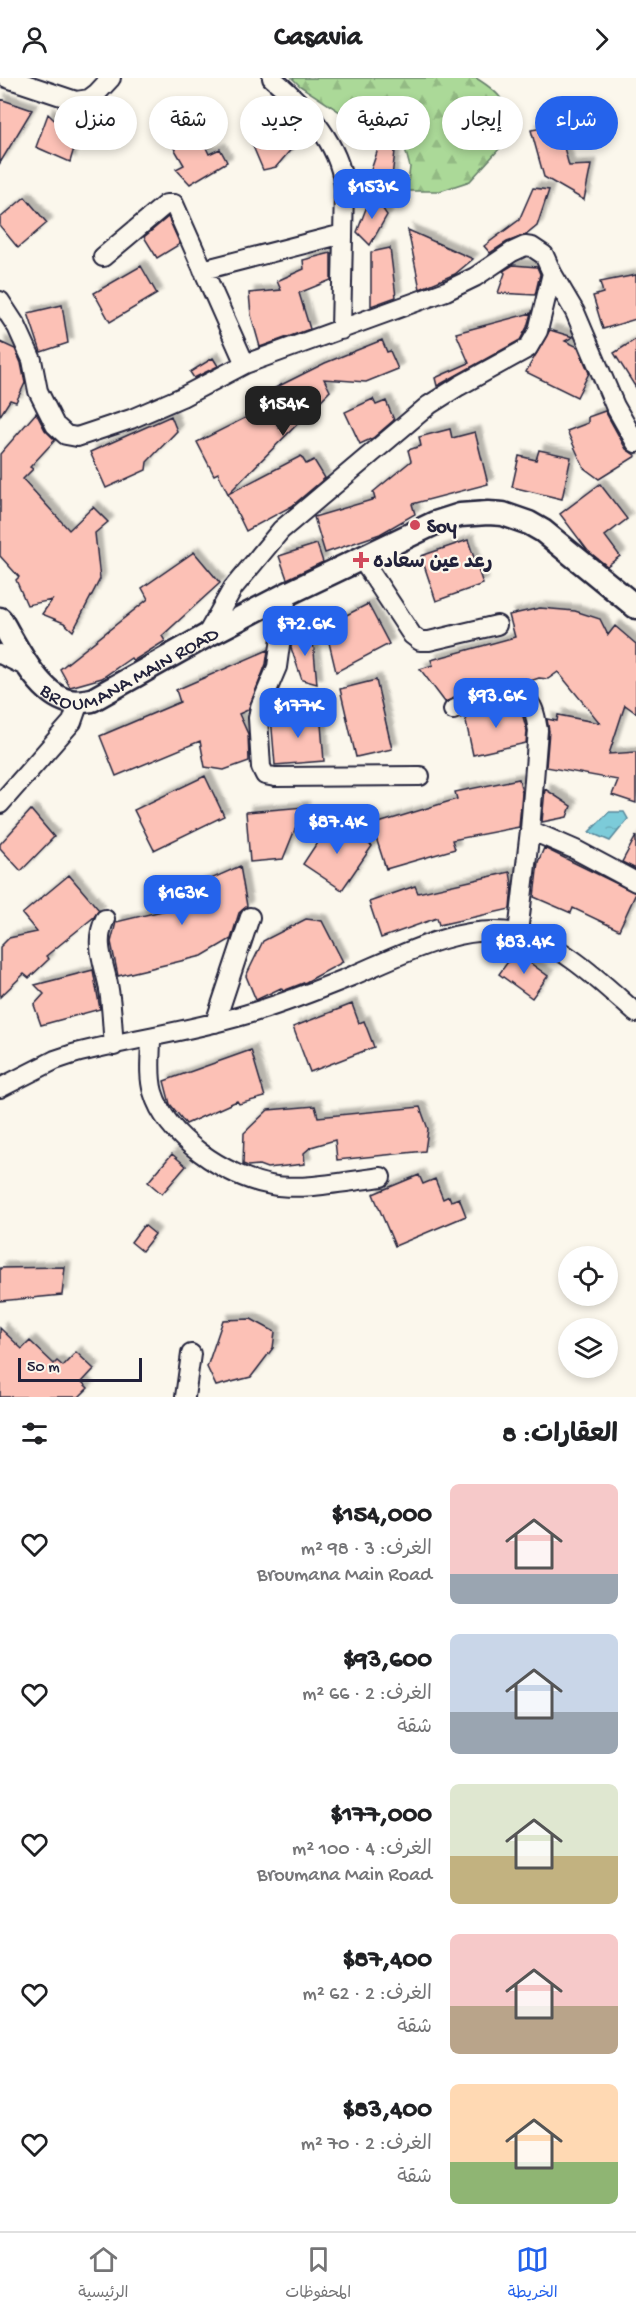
<!DOCTYPE html>
<html lang="ar">
<head>
<meta charset="utf-8">
<style>
  body { margin:0; font-family:"Gochi Hand","Playpen Sans Arabic",sans-serif; background:#f2f2f2; color:#202124; direction:rtl; height:100vh; display:flex; flex-direction:column; font-size:22px; white-space:nowrap }
  * { box-sizing:border-box; margin:0 }
  p { font-size:20px; color:#757577 }
  .icon { flex:none; width:33px; height:33px; fill:none; stroke:currentColor; stroke-width:2; stroke-linecap:round; stroke-linejoin:round }
  .map { position:relative; height:1319px; overflow:hidden; direction:ltr }
  .details { display:flex; flex-direction:column; background:#fff; flex:1 }
  .details>* { flex:none }
  .banner { position:absolute; left:18px; top:18px; width:600px; height:54px; direction:rtl; display:flex; gap:12px }
  .buttons { position:absolute; left:558px; top:1168px; display:grid; gap:12px }
  .buttons a { display:grid; place-items:center; width:60px; height:60px; border-radius:50%; background:#fff; box-shadow:0 3px 9px #0003; font-size:30px }
  .scale { position:absolute; left:18px; bottom:15px; width:124px; box-sizing:border-box; padding-left:6px; border:3px solid #22223b; border-top:0; font-size:16px; line-height:21px; white-space:nowrap; color:#22223b; -webkit-text-stroke:4px #fbf7ec; paint-order:stroke }
  .price { position:absolute; translate:-50% -51px; padding:0 14px; border-radius:12px; background:#2563eb; color:#fff; font-size:20px; line-height:39px; filter:drop-shadow(0 2px 3px #0008) }
  .price::after { content:''; position:absolute; left:50%; top:36px; width:18px; height:14px; margin-left:-9px; background:inherit; clip-path:polygon(0 0,100% 0,50% 100%) }
  .price.on { background:#222; color:#fff }
  ul { padding:0; list-style:none }
  li { display:flex; align-items:center; gap:18px; height:150px; padding:0 18px }
  li span { display:grid; place-items:center; flex:none; width:168px; height:120px; border-radius:9px; color:#555 }
  li>.icon { margin-inline-start:auto }
  span .icon { width:72px; height:72px; fill:#fffc; stroke-width:1 }
  li b { font-size:26px }
  h2 { display:flex; justify-content:space-between; align-items:center; height:72px; padding:0 18px; font-size:26px }
  .pill { padding:0 21px; border-radius:27px; background:#fff; box-shadow:0 3px 9px #0003; font-size:21px; line-height:54px }
  .pill.on { background:#2563eb; color:#fff }
  header { display:flex; justify-content:space-between; align-items:center; height:78px; padding:0 18px; background:#fff; font-size:27px; font-weight:700 }
  .menu { display:flex; justify-content:space-around; align-items:center; height:84px; border-top:2px solid #e0e0e0; background:#fff; font-size:16px; color:#757577 }
  .menu a { display:grid; justify-items:center; gap:3px }
  .menu .on { color:#2563eb }
  .map>svg:first-child { display:block }
</style>
</head>
<body>
<header><svg class="icon" aria-label="forward" viewBox="0 0 24 24"><path d="M9 5l7 7-7 7"/></svg>Casavia<svg class="icon" aria-label="person" viewBox="0 0 24 24"><circle cx="12" cy="8" r="4"/><path d="M4 21q1-7 8-7t8 7"/></svg></header>
<div class="map">
<svg width="636" height="1319" viewBox="0 0 636 1319">
  <defs>
    <pattern id="forest-firs" width="22" height="20" patternUnits="userSpaceOnUse" patternTransform="scale(1.5)"><rect width="22" height="20" fill="#abd998"/><path d="M5 1l3.5 6h-7zM16 11l3.5 6h-7z" fill="#93ba84"/></pattern>
    <pattern id="water-ripples" width="26" height="14" patternUnits="userSpaceOnUse" patternTransform="scale(1.5)"><rect width="26" height="14" fill="#7ccbd9"/><path d="M2 4q2-2 4 0t4 0M15 11q2-2 4 0t4 0" fill="none" stroke="#6baebb"/></pattern>
    <filter id="shadow"><feDropShadow dx="5.5" dy="-5.5" stdDeviation="1.5" flood-color="#0004"/></filter>
  </defs>
  <rect width="100%" height="100%" fill="#fbf7ec"/>
  <filter id="ink" filterUnits="userSpaceOnUse"><feTurbulence type="fractalNoise" baseFrequency=".0167" numOctaves="2"/><feDisplacementMap in="SourceGraphic" scale="12" xChannelSelector="R" yChannelSelector="G"/><feConvolveMatrix kernelMatrix="1 2 1 2 8 2 1 2 1" color-interpolation-filters="sRGB"/></filter>
  <g filter="url(#ink)">
    <path fill="url(#forest-firs)" stroke="#667e6a" stroke-width="1.5" d="M 292,0 L 476,0 C 505,18 507,25 511,58 L 470,103 L 440,113 L 407,113 L 410,89 L 403,63 L 377,42 L 346,38 L 300,8 Z"/>
    <path fill="url(#water-ripples)" stroke="#58879a" stroke-width="1.5" d="M 609,734 L 624,734 L 628,741 L 610,763 L 589,754 Z"/>
    <path fill="#fcc1b6" stroke="#22223b" stroke-width="1.5" filter="url(#shadow)" d="M 0,21 L 32,32 L 0,85 Z
      M 48,36 L 76,63 L 70,84 L 36,69 Z
      M 284,40 L 293,69 L 276,89 L 263,92 L 244,47 Z
      M 194,44 L 209,76 L 220,71 L 227,84 L 190,106 L 176,91 L 184,87 L 168,60 Z
      M 548,49 L 551,68 L 562,62 L 569,88 L 591,87 L 584,122 L 544,99 L 531,52 Z
      M 380,65 L 396,65 L 391,107 L 366,107 Z
      M 533,110 L 549,112 L 537,148 L 526,157 L 507,164 L 490,175 L 484,168 L 519,142 Z
      M 372,115 L 387,137 L 370,167 L 357,154 Z
      M 25,119 L 47,145 L 18,170 L 0,148 L 0,140 Z
      M 168,139 L 180,166 L 157,180 L 144,159 Z
      M 408,152 L 473,181 L 455,196 L 420,211 Z
      M 390,170 L 396,219 L 371,228 L 371,174 Z
      M 331,175 L 331,202 L 299,215 L 310,251 L 260,269 L 251,237 L 249,215 L 281,212 L 277,203 L 304,191 L 303,182 Z
      M 513,187 L 537,189 L 540,196 L 535,217 L 498,215 L 505,195 L 503,193 Z
      M 141,188 L 157,216 L 110,244 L 94,215 Z
      M 636,197 L 636,241 L 603,251 L 593,218 L 603,215 L 600,204 Z
      M 62,227 L 68,265 L 41,274 L 28,235 Z
      M 531,235 L 527,249 L 520,262 L 437,308 L 435,300 L 469,285 L 456,255 Z
      M 550,252 L 573,259 L 565,263 L 578,269 L 589,295 L 577,319 L 526,294 Z
      M 636,261 L 636,310 L 614,275 Z
      M 382,262 L 387,274 L 390,273 L 398,291 L 366,304 L 324,301 L 330,313 L 228,416 L 301,378 L 306,386 L 314,382 L 325,400 L 292,428 L 246,453 L 218,395 L 214,397 L 197,364 L 267,329 L 279,350 L 284,348 L 273,311 L 325,285 Z
      M 0,264 L 15,271 L 21,285 L 25,305 L 16,324 L 10,322 L 0,338 Z
      M 213,280 L 218,288 L 194,300 L 190,294 Z
      M 373,321 L 376,327 L 386,323 L 394,342 L 373,360 L 360,366 L 345,334 Z
      M 605,333 L 626,371 L 636,378 L 599,401 L 584,390 L 567,353 L 588,345 L 588,339 Z
      M 36,335 L 45,352 L 55,362 L 30,389 L 33,391 L 23,401 L 69,452 L 93,429 L 108,444 L 95,455 L 100,501 L 73,553 L 64,545 L 42,536 L 52,522 L 27,527 L 16,502 L 19,499 L 0,478 L 0,376 Z
      M 171,338 L 177,353 L 147,384 L 146,392 L 106,410 L 90,374 Z
      M 450,351 L 452,360 L 475,354 L 488,406 L 412,426 L 415,436 L 380,456 L 325,475 L 314,439 L 375,421 L 373,414 L 411,383 L 408,372 L 421,368 L 419,359 Z
      M 539,372 L 571,379 L 562,421 L 512,409 L 519,378 L 536,382 Z
      M 600,406 L 627,441 L 605,458 L 620,478 L 607,488 L 588,473 L 560,436 Z
      M 468,462 L 483,506 L 436,523 L 421,478 Z
      M 317,466 L 323,484 L 287,501 L 279,478 Z
      M 194,474 L 220,505 L 162,558 L 165,563 L 133,583 L 131,580 L 102,600 L 70,609 L 60,591 L 148,521 L 142,510 Z
      M 368,526 L 389,566 L 336,594 L 325,548 Z
      M 540,530 L 575,533 L 600,541 L 608,557 L 615,548 L 636,566 L 636,635 L 625,627 L 609,676 L 636,674 L 636,725 L 612,717 L 618,702 L 546,689 L 549,653 L 547,641 L 557,643 L 558,637 L 600,645 L 558,594 L 548,601 L 539,600 L 521,606 L 505,604 L 480,609 L 445,624 L 420,591 L 433,587 L 431,582 L 515,559 L 509,537 Z
      M 312,552 L 317,606 L 302,602 L 291,570 L 292,562 Z
      M 268,572 L 266,586 L 248,632 L 239,636 L 248,656 L 249,683 L 224,692 L 205,689 L 200,663 L 116,698 L 100,658 L 180,624 L 176,612 Z
      M 376,602 L 392,671 L 356,679 L 340,611 Z
      M 506,627 L 518,630 L 522,635 L 527,653 L 526,665 L 473,677 L 465,639 L 486,630 Z
      M 320,634 L 324,683 L 275,687 L 271,639 Z
      M 205,698 L 224,738 L 154,772 L 134,732 Z
      M 519,701 L 522,714 L 519,749 L 452,762 L 455,771 L 386,791 L 372,747 L 457,721 L 455,714 Z
      M 545,711 L 571,728 L 567,739 L 542,744 Z
      M 304,729 L 283,781 L 250,784 L 246,734 Z
      M 31,732 L 54,759 L 21,793 L 0,770 L 0,766 Z
      M 332,742 L 372,768 L 342,812 L 303,786 Z
      M 636,758 L 636,791 L 622,784 Z
      M 544,770 L 636,815 L 619,852 L 573,830 L 571,835 L 534,819 L 538,784 Z
      M 240,788 L 247,828 L 239,835 L 231,861 L 202,878 L 118,898 L 111,864 L 116,844 L 183,828 L 177,816 Z
      M 510,794 L 512,806 L 510,831 L 439,847 L 437,840 L 381,860 L 369,824 L 415,808 L 418,815 Z
      M 69,797 L 99,832 L 94,839 L 46,878 L 49,881 L 29,900 L 24,896 L 0,919 L 0,869 L 9,860 L 37,854 L 22,836 Z
      M 306,841 L 322,843 L 343,884 L 306,904 L 283,913 L 281,910 L 256,922 L 246,898 L 263,863 Z
      M 515,874 L 548,898 L 532,920 L 499,896 Z
      M 93,892 L 100,931 L 41,947 L 34,927 L 44,916 L 35,907 Z
      M 352,926 L 359,945 L 364,943 L 374,969 L 310,994 L 293,949 Z
      M 251,972 L 265,1019 L 239,1026 L 237,1023 L 186,1046 L 170,1026 L 164,1003 Z
      M 315,1028 L 318,1039 L 420,1029 L 428,1051 L 425,1073 L 337,1082 L 335,1062 L 311,1069 L 304,1075 L 305,1086 L 267,1090 L 259,1087 L 248,1088 L 243,1086 L 244,1055 L 268,1032 Z
      M 172,1076 L 186,1088 L 162,1116 L 148,1104 Z
      M 419,1097 L 423,1106 L 435,1101 L 443,1121 L 449,1118 L 451,1123 L 459,1120 L 466,1138 L 395,1168 L 373,1116 Z
      M 144,1147 L 155,1156 L 142,1173 L 131,1164 Z
      M 65,1189 L 62,1217 L 0,1223 L 0,1190 Z
      M 251,1241 L 275,1254 L 273,1270 L 251,1299 L 216,1308 L 207,1289 L 223,1242 Z
      M 0,1250 L 22,1271 L 30,1263 L 54,1286 L 57,1283 L 63,1288 L 76,1274 L 94,1291 L 82,1304 L 88,1310 L 79,1319 L 0,1319 Z"/>
    <g fill="none" stroke-linecap="round" stroke-linejoin="round">
      <defs>
        <path id="minor" d="M 7,0 L 76,23 L 89,21 L 97,15 L 111,0
          M 272,0 C 305,28 342,67 344,112 L 341,252
          M 103,179 L 166,126 L 174,126 L 245,286
          M 203,192 L 343,156
          M 552,195 L 575,234 L 615,328 L 636,365
          M 0,223 L 17,249 L 32,282 L 38,313 L 55,347 L 66,357 L 77,359 L 131,341 L 182,319 L 245,286 L 446,213 L 475,199 L 512,174 L 525,168 L 532,169 L 544,177 L 552,195 L 538,253 L 528,270 L 459,308 L 429,327 L 281,452 L 233,510 L 206,558
          M 361,480 L 412,557 L 420,563 L 429,563 L 497,547
          M 287,516 L 277,589 L 260,629 L 258,640 L 261,689 L 265,697 L 275,699 L 420,698
          M 0,576 L 31,591
          M 453,632 C 472,623 518,601 532,629 C 536,636 536,644 538,652 L 530,752 L 518,855
          M 0,726 L 72,644 L 79,624
          M 530,752 L 576,772 L 636,804
          M 105,841 C 94,864 103,882 108,906 C 112,926 112,947 114,968
          M 215,945 L 250,839
          M 151,959 C 151,977 148,997 153,1014 C 166,1059 226,1099 271,1107 C 301,1113 350,1103 381,1099
          M 0,1010 L 55,982 L 73,976 C 133,960 195,953 254,934 C 287,924 320,911 352,898 C 403,876 460,845 517,855 C 560,863 604,907 636,935
          M 185,1319 L 191,1276"/>
        <g id="major">
          <path id="s1" d="M 0,541 C 15,566 38,616 68,623 C 77,625 84,623 92,622 L 206,558 L 287,516 L 435,445 L 460,437 L 488,435 L 503,436 L 529,445 L 543,453 L 636,529"/>
        </g>
      </defs>
      <use href="#minor" stroke="#22223b" stroke-width="22"/>
      <use href="#major" stroke="#22223b" stroke-width="27"/>
      <use href="#minor" stroke="#fbf7ec" stroke-width="18"/>
      <use href="#major" stroke="#fbf7ec" stroke-width="22"/>
    </g>
  </g>
  <g fill="#d1495b" stroke="#fbf7ec" stroke-width="2">
    <circle cx="415" cy="447" r="6"/>
    <path d="M358 473h6v6h6v6h-6v6h-6v-6h-6v-6h6z"/>
  </g>
  <g text-anchor="middle" stroke-width="4.5" stroke-linejoin="round" paint-order="stroke">
    <g font-size="20" font-weight="bold" fill="#22223b" stroke="#fbf7ec" text-anchor="start">
      <text x="427" y="454">Soy</text>
      <text x="373" y="489">رعد عين سعاده</text>
    </g>
    <g font-size="20" fill="#22223b" stroke="#fbf7ec">
      <text dy="7" stroke="none"><textPath href="#s1" startOffset="178">BROUMANA MAIN ROAD</textPath></text>
    </g>
  </g>
</svg>
<div class="buttons">
<a><svg class="icon" aria-label="locate" viewBox="0 0 24 24"><circle cx="12" cy="12" r="6"/><path d="M12 2v4M12 18v4M2 12h4M18 12h4"/></svg></a>
<a><svg class="icon" aria-label="layers" viewBox="0 0 24 24"><path d="M12 4l9 5-9 5-9-5zM3 14l9 5 9-5"/></svg></a>
</div>
<div class="scale">50 m</div>
<b class="price" style="left:372px;top:142px">$153K</b>
<b class="price on" style="left:283px;top:359px">$154K</b>
<b class="price" style="left:305px;top:579px">$72.6K</b>
<b class="price" style="left:496px;top:651px">$93.6K</b>
<b class="price" style="left:298px;top:661px">$177K</b>
<b class="price" style="left:337px;top:777px">$87.4K</b>
<b class="price" style="left:182px;top:848px">$163K</b>
<b class="price" style="left:524px;top:897px">$83.4K</b>
<div class="banner">
<a class="pill on">شراء</a>
<a class="pill">إيجار</a>
<a class="pill">تصفية</a>
<a class="pill">جديد</a>
<a class="pill">شقة</a>
<a class="pill">منزل</a>
</div>
</div>
<section class="details">
<h2>العقارات: 8<svg class="icon" aria-label="filters" viewBox="0 0 24 24"><path d="M4 7h16M4 17h16"/><circle cx="9" cy="7" r="2"/><circle cx="15" cy="17" r="2"/></svg></h2>
<ul>
<li><span style="background:linear-gradient(#f6c9c9 75%,#9aa5b1 0)"><svg class="icon" aria-label="home" viewBox="0 0 24 24"><path d="M3 11l9-7 9 7M6 9v11h12V9"/></svg></span><div><b>$154,000</b><p>الغرف: 3 · 98 m²</p><p>Broumana Main Road</p></div><svg class="icon" aria-label="heart" viewBox="0 0 24 24"><path d="M12 20l-8-8c-3-5 5-10 8-4 3-6 11-1 8 4z"/></svg></li>
<li><span style="background:linear-gradient(#c9d6e8 65%,#9aa5b1 0)"><svg class="icon" aria-label="home" viewBox="0 0 24 24"><path d="M3 11l9-7 9 7M6 9v11h12V9"/></svg></span><div><b>$93,600</b><p>الغرف: 2 · 66 m²</p><p>شقة</p></div><svg class="icon" aria-label="heart" viewBox="0 0 24 24"><path d="M12 20l-8-8c-3-5 5-10 8-4 3-6 11-1 8 4z"/></svg></li>
<li><span style="background:linear-gradient(#dfe7d0 60%,#c2b280 0)"><svg class="icon" aria-label="home" viewBox="0 0 24 24"><path d="M3 11l9-7 9 7M6 9v11h12V9"/></svg></span><div><b>$177,000</b><p>الغرف: 4 · 100 m²</p><p>Broumana Main Road</p></div><svg class="icon" aria-label="heart" viewBox="0 0 24 24"><path d="M12 20l-8-8c-3-5 5-10 8-4 3-6 11-1 8 4z"/></svg></li>
<li><span style="background:linear-gradient(#f6c9c9 60%,#b9a48a 0)"><svg class="icon" aria-label="home" viewBox="0 0 24 24"><path d="M3 11l9-7 9 7M6 9v11h12V9"/></svg></span><div><b>$87,400</b><p>الغرف: 2 · 62 m²</p><p>شقة</p></div><svg class="icon" aria-label="heart" viewBox="0 0 24 24"><path d="M12 20l-8-8c-3-5 5-10 8-4 3-6 11-1 8 4z"/></svg></li>
<li><span style="background:linear-gradient(#ffd9b3 65%,#8fb573 0)"><svg class="icon" aria-label="home" viewBox="0 0 24 24"><path d="M3 11l9-7 9 7M6 9v11h12V9"/></svg></span><div><b>$83,400</b><p>الغرف: 2 · 70 m²</p><p>شقة</p></div><svg class="icon" aria-label="heart" viewBox="0 0 24 24"><path d="M12 20l-8-8c-3-5 5-10 8-4 3-6 11-1 8 4z"/></svg></li>
</ul>
</section>
<nav class="menu">
<a class="on"><svg class="icon" aria-label="map" viewBox="0 0 24 24"><path d="M3 6l6-2 6 2 6-2v14l-6 2-6-2-6 2zM9 4v14M15 6v14"/></svg>الخريطة</a>
<a><svg class="icon" aria-label="saved" viewBox="0 0 24 24"><path d="M7 4h10v16l-5-4-5 4z"/></svg>المحفوظات</a>
<a><svg class="icon" aria-label="home" viewBox="0 0 24 24"><path d="M3 11l9-7 9 7M6 9v11h12V9"/></svg>الرئيسية</a>
</nav>
</body>
</html>
